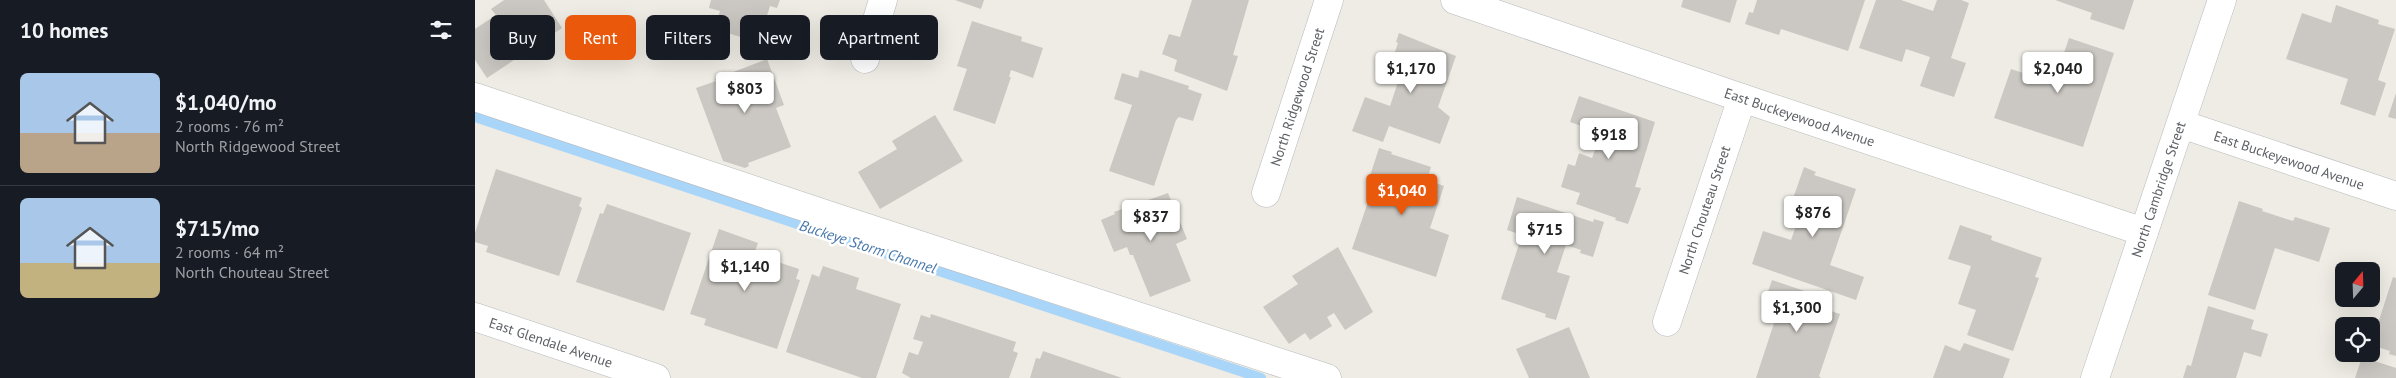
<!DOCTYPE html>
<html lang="en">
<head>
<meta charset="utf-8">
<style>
  body { margin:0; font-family:"PT Sans",sans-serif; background:#20242c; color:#f1f3f6; height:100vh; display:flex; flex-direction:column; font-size:19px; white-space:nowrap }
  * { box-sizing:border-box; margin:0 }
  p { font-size:16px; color:#9ea1a6 }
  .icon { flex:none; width:28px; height:28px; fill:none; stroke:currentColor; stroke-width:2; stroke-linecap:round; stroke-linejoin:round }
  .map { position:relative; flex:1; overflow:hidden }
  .details { display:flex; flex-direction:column; background:#171b24; width:475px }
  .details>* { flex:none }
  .top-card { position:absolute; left:15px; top:15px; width:475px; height:45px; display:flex; gap:10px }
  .needle { width:32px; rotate:19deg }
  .tools { position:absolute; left:1860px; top:262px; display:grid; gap:10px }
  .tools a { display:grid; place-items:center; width:45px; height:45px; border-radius:8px; background:#171b24; box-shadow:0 5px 20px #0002; font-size:25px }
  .price { position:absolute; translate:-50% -42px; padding:0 11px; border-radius:5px; background:#fff; color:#222; font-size:16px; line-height:32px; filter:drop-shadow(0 1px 2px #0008) }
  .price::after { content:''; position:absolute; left:50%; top:30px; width:15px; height:11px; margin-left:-8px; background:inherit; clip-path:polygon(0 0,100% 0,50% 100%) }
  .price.current { background:#ea580c; color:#fff }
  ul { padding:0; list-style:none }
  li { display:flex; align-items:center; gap:15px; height:125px; padding:0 20px }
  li+li { border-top:1px solid #363941 }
  li span { display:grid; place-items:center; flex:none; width:140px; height:100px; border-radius:8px; color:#555 }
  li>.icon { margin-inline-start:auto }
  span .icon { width:60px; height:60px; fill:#fffc; stroke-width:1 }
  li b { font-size:21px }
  h2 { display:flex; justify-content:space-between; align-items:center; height:60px; padding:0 20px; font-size:21px }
  .tag { padding:0 18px; border-radius:8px; background:#171b24; box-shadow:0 5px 20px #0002; font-size:18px; line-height:45px }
  .tag.current { background:#ea580c; color:#fff }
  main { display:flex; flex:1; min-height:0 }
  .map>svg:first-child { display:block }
</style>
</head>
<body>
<main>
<section class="details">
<h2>10 homes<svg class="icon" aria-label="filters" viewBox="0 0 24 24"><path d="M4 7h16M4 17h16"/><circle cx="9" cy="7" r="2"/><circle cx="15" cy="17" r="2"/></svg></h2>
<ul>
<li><span style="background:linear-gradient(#a9c7e8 60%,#b9a48a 0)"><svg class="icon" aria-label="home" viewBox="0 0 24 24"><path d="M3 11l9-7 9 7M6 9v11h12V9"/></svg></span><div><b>$1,040/mo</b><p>2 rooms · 76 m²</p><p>North Ridgewood Street</p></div></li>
<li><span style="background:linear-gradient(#a9c7e8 65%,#c2b280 0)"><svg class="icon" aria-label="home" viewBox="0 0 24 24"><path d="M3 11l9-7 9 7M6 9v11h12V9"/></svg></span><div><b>$715/mo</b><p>2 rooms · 64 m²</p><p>North Chouteau Street</p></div></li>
</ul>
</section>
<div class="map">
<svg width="1921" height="378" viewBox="0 0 1921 378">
  <rect width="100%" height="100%" fill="#eeece4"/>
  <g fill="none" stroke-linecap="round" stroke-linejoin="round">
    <path stroke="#a9d5f9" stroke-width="10" d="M 0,117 L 786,378"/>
  </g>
  <path fill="#cbc8c3" d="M 29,0 L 69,0 L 87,28 L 12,78 L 0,60 L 0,29 L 21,15 L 16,9 Z
    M 236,0 L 305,0 L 302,8 L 295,6 L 282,48 L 267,43 L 269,38 L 239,29 L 245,11 L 234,8 Z
    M 480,0 L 509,0 L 506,9 Z
    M 717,0 L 774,0 L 758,55 L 763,56 L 752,91 L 699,71 L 702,60 L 687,54 L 694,34 L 705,37 Z
    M 1208,0 L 1262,0 L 1255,23 L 1206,7 Z
    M 1282,0 L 1390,0 L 1373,51 L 1306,29 L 1304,35 L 1270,24 L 1274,12 L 1278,13 Z
    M 1401,0 L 1426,0 L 1458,11 L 1462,0 L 1486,0 L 1494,3 L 1476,58 L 1491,63 L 1479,97 L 1445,86 L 1455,57 L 1431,49 L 1427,62 L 1384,48 Z
    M 1580,0 L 1659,0 L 1649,30 L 1615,19 L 1617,13 Z
    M 1861,5 L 1904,20 L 1903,24 L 1920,29 L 1903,80 L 1911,83 L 1900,116 L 1865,104 L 1873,79 L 1811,59 L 1827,13 L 1856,23 Z
    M 497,21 L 547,37 L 546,41 L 568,48 L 558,78 L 536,70 L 534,77 L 536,77 L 520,124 L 478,110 L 492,69 L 482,66 Z
    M 924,33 L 981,56 L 963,107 L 975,117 L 965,144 L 914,126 L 908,142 L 877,131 L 890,97 L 915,106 L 923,82 L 909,77 L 912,68 L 914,69 L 923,43 L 921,42 Z
    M 1594,38 L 1639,53 L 1608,147 L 1519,118 L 1536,69 L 1564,78 L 1571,58 L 1586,62 Z
    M 292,59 L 309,105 L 301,108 L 316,147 L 273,163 L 274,166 L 270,168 L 248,161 L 221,88 L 241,81 L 240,79 Z
    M 665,70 L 714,86 L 713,89 L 727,94 L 718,121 L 704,117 L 701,120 L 679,186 L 634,171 L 657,105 L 639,99 L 647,73 L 663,78 Z
    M 1921,93 L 1921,119 L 1913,117 Z
    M 1104,96 L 1180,122 L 1160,187 L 1166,188 L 1153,224 L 1140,220 L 1141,218 L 1101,204 L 1105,193 L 1086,187 L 1093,164 L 1100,166 L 1104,153 L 1117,158 L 1126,133 L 1095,122 Z
    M 460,115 L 488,161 L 405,209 L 383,172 L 422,149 L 417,141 Z
    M 904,148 L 917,152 L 916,154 L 956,167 L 952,180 L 969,186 L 955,228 L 974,235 L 961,277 L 877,249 L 899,184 L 893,182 Z
    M 1329,167 L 1341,172 L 1339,175 L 1381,189 L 1355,265 L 1389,277 L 1381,300 L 1277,264 L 1288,231 L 1316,240 L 1325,214 L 1314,210 Z
    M 21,169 L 107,198 L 104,206 L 107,208 L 84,276 L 11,252 L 13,246 L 0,242 L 0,233 Z
    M 693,193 L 712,239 L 701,244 L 716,281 L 675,297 L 658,255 L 655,255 L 652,247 L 639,252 L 626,220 L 640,214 L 639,212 Z
    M 1042,197 L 1118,222 L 1119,219 L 1129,222 L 1118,257 L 1105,253 L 1106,250 L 1091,245 L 1082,272 L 1095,276 L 1081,320 L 1070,317 L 1071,314 L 1026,299 L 1047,235 L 1032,230 Z
    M 1764,201 L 1788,209 L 1787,211 L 1818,221 L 1820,217 L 1855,228 L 1844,262 L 1800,248 L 1780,310 L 1733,295 Z
    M 132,204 L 216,233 L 189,311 L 101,282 L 125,213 L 128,214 Z
    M 1485,225 L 1517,236 L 1516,240 L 1567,258 L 1560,277 L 1564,278 L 1538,351 L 1492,335 L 1501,310 L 1483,304 L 1496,266 L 1473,259 Z
    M 244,229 L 283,243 L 279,254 L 324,269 L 321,279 L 325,280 L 302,349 L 229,325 L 231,319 L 215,314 Z
    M 863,247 L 898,312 L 870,330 L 859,313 L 852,317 L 857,326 L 835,340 L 830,333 L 814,344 L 788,307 L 823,284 L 817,276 Z
    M 348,266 L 384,278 L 381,289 L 426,304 L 401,378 L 387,378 L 311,352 L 337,274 L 344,277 Z
    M 1918,277 L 1921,278 L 1921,356 L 1914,354 L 1915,351 L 1896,345 Z
    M 1297,280 L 1356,300 L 1353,310 L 1365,314 L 1344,376 L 1346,378 L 1281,378 L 1301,317 L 1286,312 Z
    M 1733,306 L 1779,320 L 1776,329 L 1793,334 L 1786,357 L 1769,352 L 1761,378 L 1708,378 L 1712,365 L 1716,366 Z
    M 456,314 L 541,342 L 538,351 L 543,353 L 534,378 L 436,378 L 427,373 L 434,352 L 443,355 L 448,342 L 438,339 L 446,315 L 455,318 Z
    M 1094,327 L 1115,378 L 1054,378 L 1041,349 Z
    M 1489,343 L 1535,359 L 1528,378 L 1458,378 L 1470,345 L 1485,351 Z
    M 568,351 L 647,378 L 555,378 L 561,358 L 565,359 Z
    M 1887,357 L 1921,368 L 1921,378 L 1880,378 Z"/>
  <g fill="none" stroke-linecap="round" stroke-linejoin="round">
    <defs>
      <g id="minor">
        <path id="s1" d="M 980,0 L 1267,98 L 1669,232"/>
        <path d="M 390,59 L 408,0"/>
        <path d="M 0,97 C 283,193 568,286 852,378"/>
        <path id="s2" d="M 1706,124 L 1921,196"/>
        <path id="s3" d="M 791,193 L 854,0"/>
        <path id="s4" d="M 0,317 L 181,378"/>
        <path id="s5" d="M 1192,322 L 1267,98"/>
        <path id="s6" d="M 1620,378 L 1747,0"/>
      </g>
    </defs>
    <use href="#minor" stroke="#b6b9bd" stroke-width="29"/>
    <use href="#minor" stroke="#fff" stroke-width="28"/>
  </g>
  <g text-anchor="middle" stroke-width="5" stroke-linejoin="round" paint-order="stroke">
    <g font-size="14" fill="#5c5f64" stroke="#fff">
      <text dy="5" stroke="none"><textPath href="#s3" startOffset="101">North Ridgewood Street</textPath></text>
      <text dy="5" stroke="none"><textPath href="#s1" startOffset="364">East Buckeyewood Avenue</textPath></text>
      <text dy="5" stroke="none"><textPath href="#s2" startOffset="114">East Buckeyewood Avenue</textPath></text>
      <text dy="5" stroke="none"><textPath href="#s6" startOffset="199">North Cambridge Street</textPath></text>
      <text dy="5" stroke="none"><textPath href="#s5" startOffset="118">North Chouteau Street</textPath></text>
      <text dy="5" stroke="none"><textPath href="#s4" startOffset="80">East Glendale Avenue</textPath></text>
    </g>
    <g font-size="15" font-style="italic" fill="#4777aa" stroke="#fff">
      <text transform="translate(393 247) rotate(18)" y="5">Buckeye Storm Channel</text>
    </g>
  </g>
</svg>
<div class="tools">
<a><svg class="needle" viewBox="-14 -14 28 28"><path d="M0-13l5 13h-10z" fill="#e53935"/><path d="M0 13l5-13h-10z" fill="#9ea1a6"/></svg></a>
<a><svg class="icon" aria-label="locate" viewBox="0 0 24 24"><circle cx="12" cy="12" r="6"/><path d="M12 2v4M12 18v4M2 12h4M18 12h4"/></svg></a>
</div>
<b class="price" style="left:936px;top:94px">$1,170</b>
<b class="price" style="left:1583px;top:94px">$2,040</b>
<b class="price" style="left:270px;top:114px">$803</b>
<b class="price" style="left:1134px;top:160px">$918</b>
<b class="price current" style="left:927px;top:216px">$1,040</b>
<b class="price" style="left:1338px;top:238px">$876</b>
<b class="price" style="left:676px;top:242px">$837</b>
<b class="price" style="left:1070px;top:255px">$715</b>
<b class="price" style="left:270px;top:292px">$1,140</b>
<b class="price" style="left:1322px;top:333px">$1,300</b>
<div class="top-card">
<a class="tag">Buy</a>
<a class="tag current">Rent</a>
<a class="tag">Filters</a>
<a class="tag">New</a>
<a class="tag">Apartment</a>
</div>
</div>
</main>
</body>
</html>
